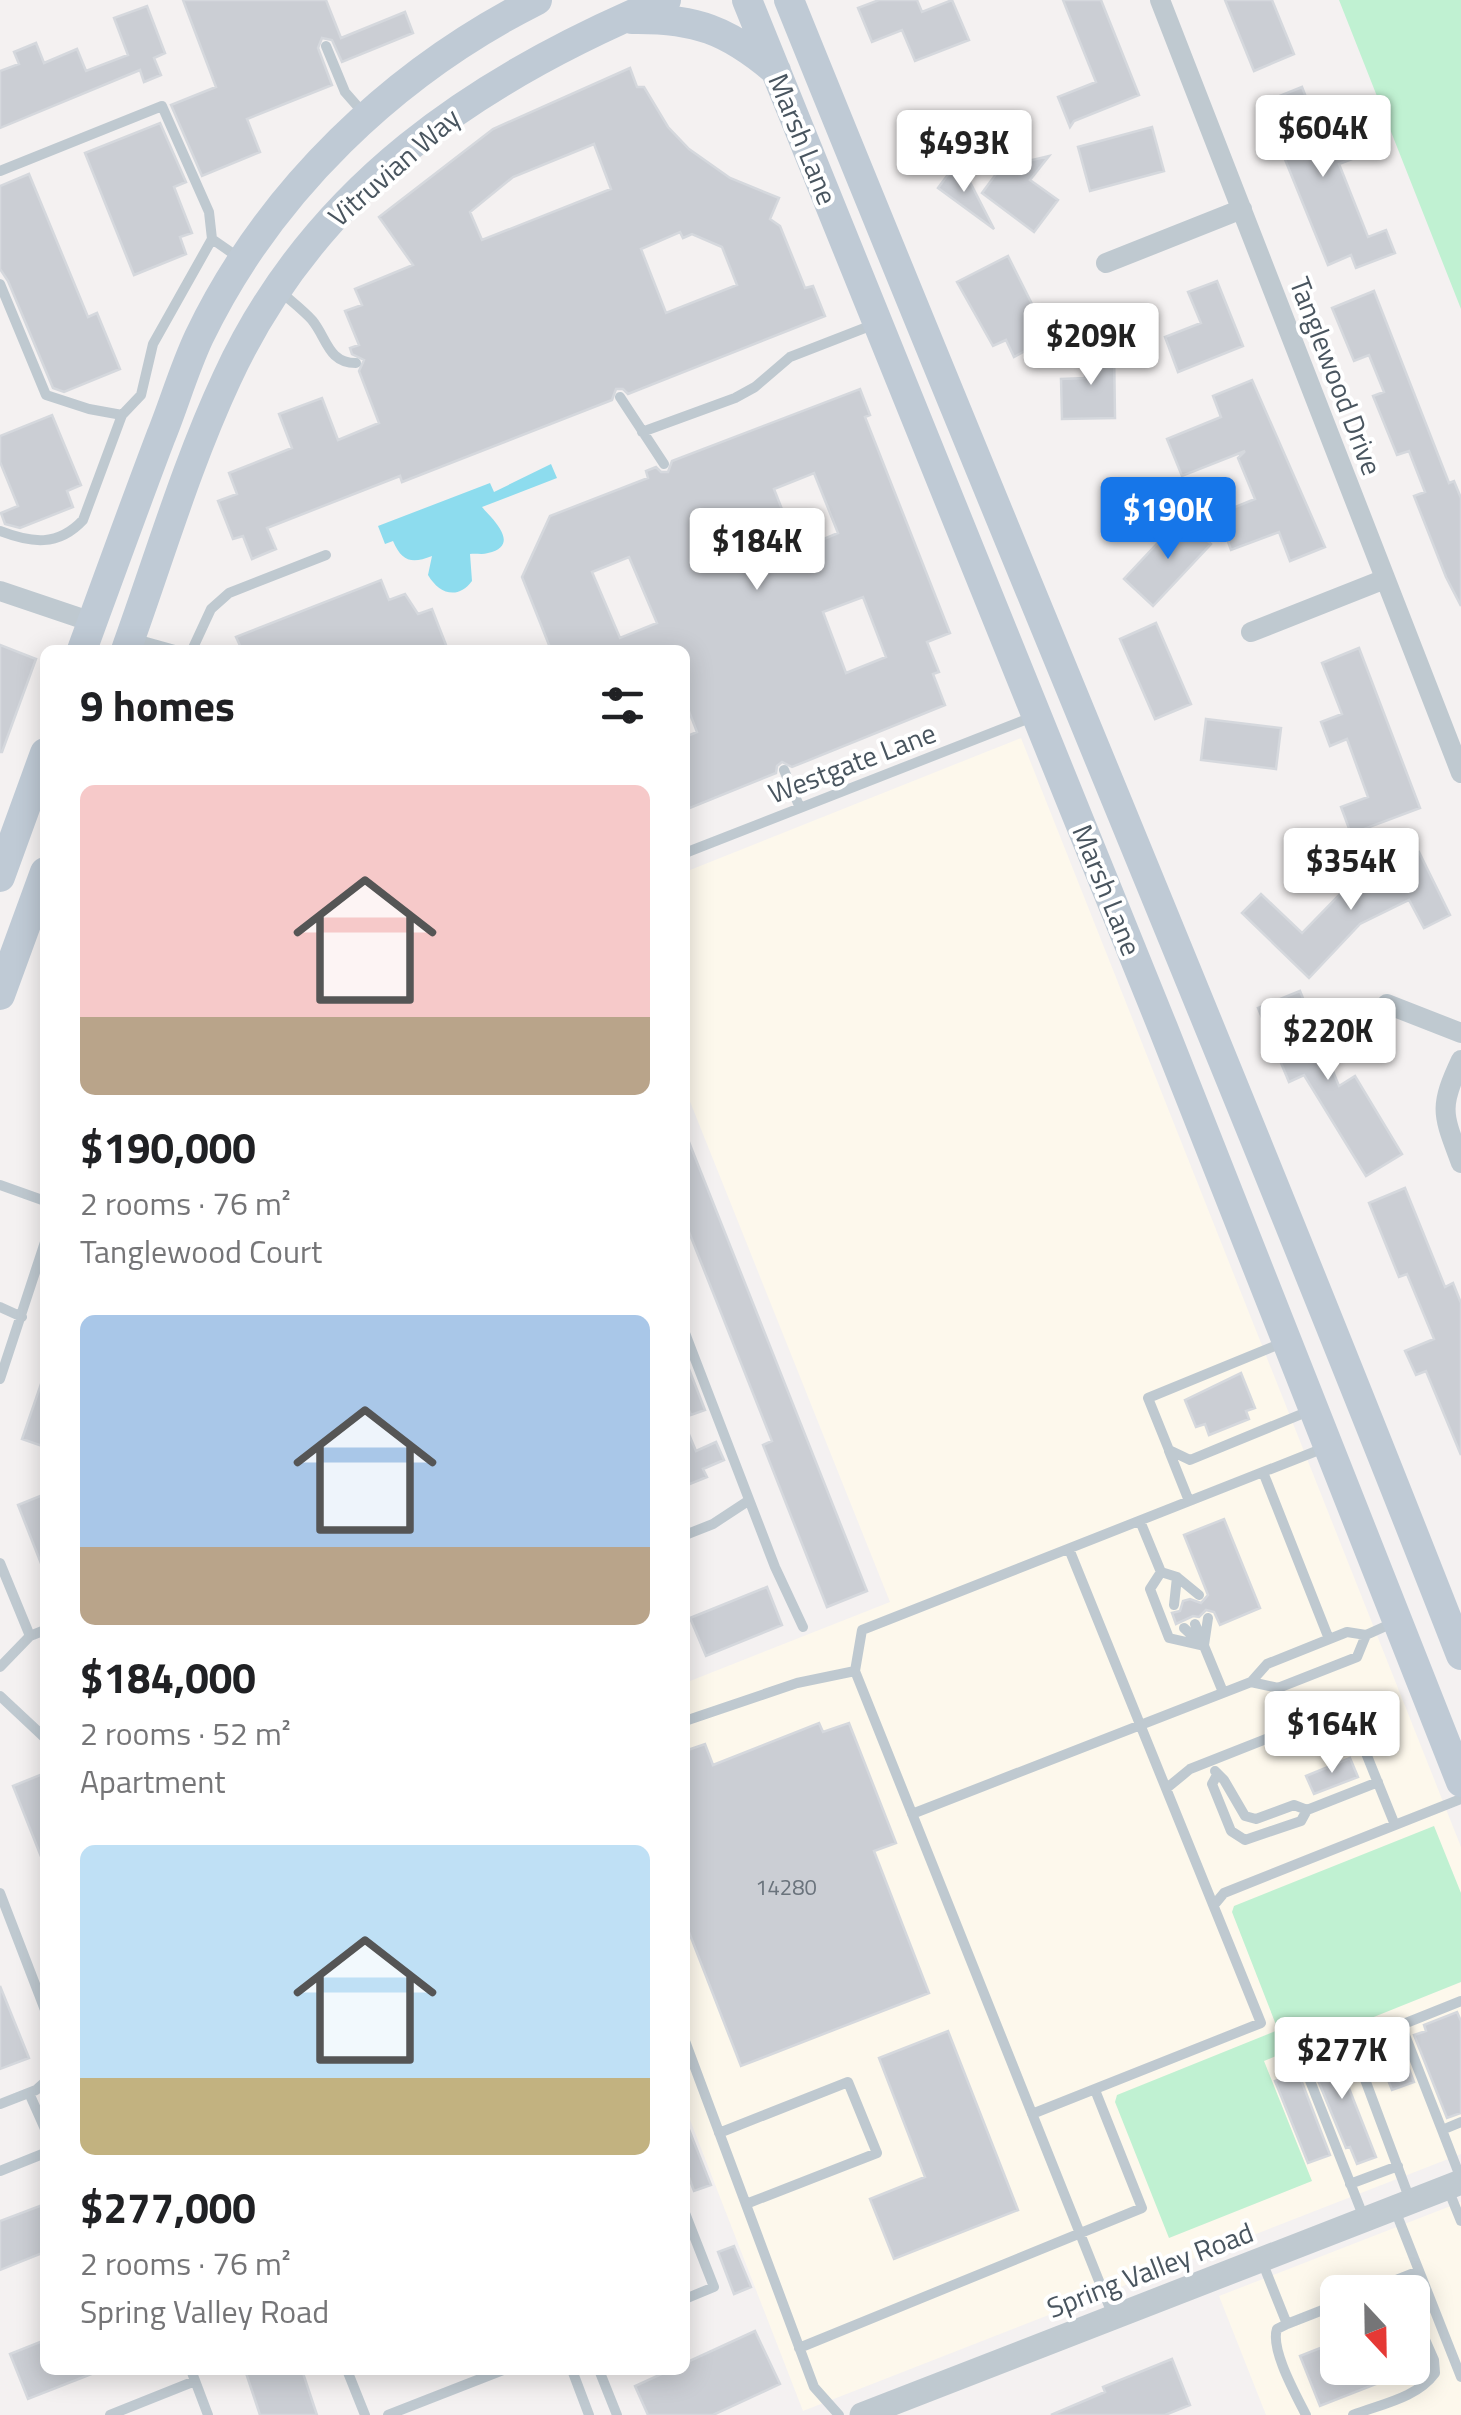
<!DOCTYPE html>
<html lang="en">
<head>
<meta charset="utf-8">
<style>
  body { margin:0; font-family:"Titillium Web",sans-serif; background:#f6f6f6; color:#202124; height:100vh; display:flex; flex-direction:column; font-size:38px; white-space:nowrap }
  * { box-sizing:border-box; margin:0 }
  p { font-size:32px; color:#757577 }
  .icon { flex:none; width:55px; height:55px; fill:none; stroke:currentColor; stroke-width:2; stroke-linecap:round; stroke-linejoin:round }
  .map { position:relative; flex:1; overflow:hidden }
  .panel { position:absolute; left:40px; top:645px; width:650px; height:1730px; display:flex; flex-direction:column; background:#fff; border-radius:15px; box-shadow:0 5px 25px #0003 }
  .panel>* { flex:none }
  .needle { width:65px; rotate:158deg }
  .controls { position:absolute; left:1320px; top:2275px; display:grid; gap:20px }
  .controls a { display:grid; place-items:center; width:110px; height:110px; border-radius:15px; background:#fff; box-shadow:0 5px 25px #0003; font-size:50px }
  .price { position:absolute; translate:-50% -85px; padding:0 22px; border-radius:10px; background:#fff; color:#222; font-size:32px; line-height:65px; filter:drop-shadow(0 2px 5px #0008) }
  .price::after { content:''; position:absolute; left:50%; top:60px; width:30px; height:22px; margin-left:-15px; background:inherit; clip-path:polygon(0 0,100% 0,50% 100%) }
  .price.on { background:#1676e9; color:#fff }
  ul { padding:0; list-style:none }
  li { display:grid; align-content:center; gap:20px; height:530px; padding:0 40px }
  li span { display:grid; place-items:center; height:310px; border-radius:15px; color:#555 }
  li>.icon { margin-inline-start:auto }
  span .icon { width:180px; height:180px; fill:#fffc; stroke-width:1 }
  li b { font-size:42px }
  h2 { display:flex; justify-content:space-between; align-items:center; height:120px; padding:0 40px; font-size:42px }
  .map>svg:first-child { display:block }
</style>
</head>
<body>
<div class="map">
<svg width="1461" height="2415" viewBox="0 0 1461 2415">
  <rect width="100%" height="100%" fill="#f4f1f1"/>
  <path fill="#fdf8ec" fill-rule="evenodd" d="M 1021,738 L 1461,1847 L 1461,2154 L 803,2411 L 685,2107 L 685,1683 L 890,1602 L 685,1089 L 685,872 Z
    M 1461,2202 L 1461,2415 L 1266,2415 L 1219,2296 ZM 1338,2292 L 1412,2292 L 1412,2368 L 1338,2368 Z"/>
  <path fill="#c0f1d2" d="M 1339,0 L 1461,0 L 1461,309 Z
    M 1434,1826 L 1461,1893 L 1461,1982 L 1264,2061 L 1312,2181 L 1169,2238 L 1115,2102 L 1117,2095 L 1278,2030 L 1232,1912 L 1234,1906 Z"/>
  <path fill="#8ddcee" d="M 551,464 L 557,478 L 482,507 C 488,515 524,545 488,553 C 482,555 476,553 470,554 L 472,581 C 458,600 439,594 428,575 L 432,556 C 412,564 402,562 393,541 L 385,544 L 378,526 L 490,483 L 494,492 Z"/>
  <path fill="#cbced4" stroke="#d5d8dd" stroke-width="2.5" fill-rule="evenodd" d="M 183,0 L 326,0 L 341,38 L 405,12 L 413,33 L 342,62 L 332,40 L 322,38 L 318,48 L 332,85 L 247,119 L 260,152 L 202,176 L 171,105 L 216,87 Z
    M 879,0 L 917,0 L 922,12 L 952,0 L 969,40 L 915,61 L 902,30 L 872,42 L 858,8 Z
    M 1063,0 L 1101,0 L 1139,95 L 1074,121 L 1070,127 L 1058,97 L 1096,82 Z
    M 1225,0 L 1272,0 L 1294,54 L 1254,71 Z
    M 147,6 L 165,53 L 154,58 L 161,75 L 144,82 L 140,70 L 0,128 L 0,71 L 19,64 L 14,52 L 36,43 L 44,63 L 77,49 L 86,71 L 128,55 L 114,18 Z
    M 630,68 L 637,87 L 644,87 L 668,127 L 689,149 L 730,178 L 779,198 L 770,219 L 780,226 L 805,288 L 813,286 L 825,316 L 628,394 L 623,389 L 616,389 L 612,400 L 402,482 L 400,476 L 267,528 L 276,549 L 252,559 L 243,536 L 233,539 L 218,501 L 237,494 L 229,473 L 292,448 L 279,414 L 322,398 L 338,440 L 379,423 L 359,371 L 364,360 L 352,354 L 350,348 L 359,345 L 345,311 L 362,305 L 355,289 L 413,265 L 379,217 L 493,129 ZM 594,144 L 611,189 L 482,240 L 470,212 L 513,177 ZM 680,232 L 683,238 L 692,234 L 722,247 L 737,285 L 666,313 L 641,249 Z
    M 1302,87 L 1313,115 L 1324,110 L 1337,141 L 1343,138 L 1352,159 L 1339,164 L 1368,237 L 1386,230 L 1395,253 L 1356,268 L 1351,255 L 1328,265 L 1262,103 Z
    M 160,123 L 186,182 L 174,187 L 192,233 L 180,237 L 186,254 L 134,275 L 85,153 Z
    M 1152,127 L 1164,171 L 1090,191 L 1078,147 Z
    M 1021,140 L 1028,161 L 1049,156 L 1030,180 L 1058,200 L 1034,232 L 982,193 Z
    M 952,169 L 970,182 L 994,229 L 938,188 Z
    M 29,174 L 88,317 L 97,313 L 120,369 L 64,392 L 53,388 L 8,281 L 0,269 L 0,186 Z
    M 1008,256 L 1043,326 L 1036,329 L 1042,342 L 1014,357 L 1006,340 L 993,346 L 957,282 Z
    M 1217,281 L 1243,346 L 1178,372 L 1165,337 L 1201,323 L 1188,292 Z
    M 1374,291 L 1449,483 L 1454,481 L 1461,498 L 1461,606 L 1446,577 L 1414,496 L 1425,492 L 1409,451 L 1397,455 L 1373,396 L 1384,392 L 1369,355 L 1354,361 L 1332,308 Z
    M 1085,348 L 1114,348 L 1115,418 L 1062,419 L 1061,379 L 1085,378 Z
    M 1252,380 L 1325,547 L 1290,561 L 1279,532 L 1231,550 L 1218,514 L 1255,499 L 1238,458 L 1245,451 L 1182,476 L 1167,439 L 1221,417 L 1213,396 Z
    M 860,389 L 870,415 L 865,417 L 950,633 L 927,642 L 939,672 L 933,674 L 945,705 L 792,767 L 782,762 L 777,766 L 776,773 L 685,810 L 685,737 L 697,732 L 685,701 L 685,650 L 551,650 L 522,577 L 550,516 L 648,478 L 646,471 L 656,467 L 661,472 L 668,472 L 672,461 ZM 814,473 L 838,533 L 798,550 L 774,489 ZM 629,557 L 657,623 L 620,638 L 592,572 ZM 863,597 L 886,657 L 846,673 L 823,612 Z
    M 52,415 L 81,485 L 67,491 L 73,507 L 20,528 L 5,524 L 1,513 L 18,506 L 0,462 L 0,436 Z
    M 1182,517 L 1211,544 L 1153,606 L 1124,579 Z
    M 381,580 L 389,600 L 405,594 L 418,614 L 432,609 L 448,650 L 242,650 L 236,637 Z
    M 1156,623 L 1191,704 L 1155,719 L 1120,639 Z
    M 0,645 L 36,659 L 2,752 L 0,752 Z
    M 1359,648 L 1420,808 L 1351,834 L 1341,807 L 1368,797 L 1347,739 L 1330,746 L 1321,722 L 1342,714 L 1322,663 Z
    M 1206,719 L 1281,728 L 1276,769 L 1201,760 Z
    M 1419,852 L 1450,915 L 1424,928 L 1409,900 L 1360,924 L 1309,978 L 1242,913 L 1261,894 L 1302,933 L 1342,892 Z
    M 1300,991 L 1339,1086 L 1355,1076 L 1402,1154 L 1366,1176 L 1304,1075 L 1289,1082 L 1258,1008 Z
    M 685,1132 L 867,1591 L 827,1607 L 763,1445 L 772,1441 L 685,1222 Z
    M 1405,1188 L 1445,1287 L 1453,1283 L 1461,1303 L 1461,1455 L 1426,1371 L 1416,1375 L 1405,1351 L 1434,1339 L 1407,1274 L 1399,1277 L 1369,1203 Z
    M 685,1359 L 705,1410 L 691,1415 L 685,1401 Z
    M 1241,1373 L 1255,1408 L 1246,1411 L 1249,1419 L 1209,1435 L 1205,1424 L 1196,1427 L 1185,1400 Z
    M 42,1381 L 45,1382 L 45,1447 L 22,1439 Z
    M 685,1425 L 696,1451 L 716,1442 L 724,1460 L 703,1469 L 707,1477 L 685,1486 Z
    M 45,1494 L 45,1570 L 44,1571 L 18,1505 Z
    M 1224,1519 L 1260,1608 L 1220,1625 L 1214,1612 L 1206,1610 L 1199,1617 L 1193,1616 L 1176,1624 L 1172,1613 L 1180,1611 L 1183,1601 L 1190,1599 L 1201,1603 L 1208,1595 L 1184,1535 Z
    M 767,1587 L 782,1625 L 706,1656 L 690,1618 Z
    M 819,1723 L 823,1732 L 849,1723 L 896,1843 L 874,1851 L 929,1993 L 741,2066 L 685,1922 L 685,1751 L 705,1744 L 713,1765 Z
    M 1350,1758 L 1358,1777 L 1314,1794 L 1306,1776 Z
    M 45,1773 L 45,1863 L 44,1864 L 13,1786 Z
    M 0,1986 L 29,2058 L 0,2069 Z
    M 1457,2012 L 1461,2021 L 1461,2113 L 1447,2118 L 1414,2035 L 1426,2031 L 1424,2025 Z
    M 948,2031 L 1018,2210 L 894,2259 L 870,2199 L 925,2177 L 879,2058 Z
    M 1330,2040 L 1376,2157 L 1357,2164 L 1350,2147 L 1346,2148 L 1312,2066 L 1317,2064 L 1311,2048 Z
    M 1398,2041 L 1414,2082 L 1392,2090 L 1376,2050 Z
    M 1298,2072 L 1330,2155 L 1308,2163 L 1275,2081 Z
    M 686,2122 L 711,2185 L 694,2191 L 685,2167 Z
    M 45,2204 L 45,2252 L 0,2270 L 0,2221 Z
    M 734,2246 L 751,2287 L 734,2294 L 718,2252 Z
    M 755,2331 L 780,2384 L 713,2415 L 648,2415 L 635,2386 L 670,2370 L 685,2370 L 685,2363 Z
    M 45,2340 L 45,2370 L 99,2371 L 28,2399 L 10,2354 Z
    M 1338,2341 L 1338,2368 L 1414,2369 L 1320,2406 L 1300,2356 Z
    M 1172,2359 L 1190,2405 L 1165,2415 L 1051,2415 L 1105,2392 L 1103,2387 Z
    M 245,2370 L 302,2370 L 317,2415 L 260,2415 Z"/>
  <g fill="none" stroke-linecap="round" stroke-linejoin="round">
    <path stroke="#bfc9d0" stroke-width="10" d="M 326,46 L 345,92 L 366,116
      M 0,171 L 162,106 L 209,212 L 212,239 L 238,257
      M 0,284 L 46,395 L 89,409 L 122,415
      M 281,292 C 291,301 303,310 312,320 C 327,338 328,363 356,363
      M 620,397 L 664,464
      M 642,432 L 735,398 L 755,387 L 790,357 L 875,324
      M 0,531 C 31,543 58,547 83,520 L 122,415 L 141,395 L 153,344 L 212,239
      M 132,638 L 175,650
      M 192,650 L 211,609 L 229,593 L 326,555
      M 784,770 L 800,808
      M 685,853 L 1035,716
      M 0,1185 L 45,1201
      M 0,1307 L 22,1317
      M 685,1333 L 775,1567 L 803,1627
      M 1282,1343 L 1148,1398 L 1169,1450 L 1190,1460 L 1309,1411
      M 0,1379 L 45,1242
      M 1169,1451 L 1189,1501
      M 1263,1472 L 1329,1639
      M 1140,1521 L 1161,1572 L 1150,1589 L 1169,1638 L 1204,1646
      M 685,1535 L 713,1524 L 748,1501
      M 0,1563 L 30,1636
      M 1161,1572 L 1177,1577 L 1199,1595
      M 1174,1605 L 1177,1577
      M 1195,1624 L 1223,1692
      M 1184,1628 L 1199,1642
      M 1204,1645 L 1208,1618
      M 0,1667 L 30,1636 L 45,1630
      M 1251,1682 L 1278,1688 L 1357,1657 L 1366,1635
      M 0,1696 L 45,1738
      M 685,1721 L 797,1683 L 855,1671
      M 1215,1771 L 1224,1780 L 1245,1816 L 1256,1819 L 1294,1805 L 1307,1810
      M 1217,1775 L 1212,1784 L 1231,1831 L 1245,1840 L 1301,1821 L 1307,1810 L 1378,1782
      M 1167,1788 L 1190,1769 L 1329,1714 L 1355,1726 L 1395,1825 L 1224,1893 L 1214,1905
      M 912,1814 L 1251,1682 L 1267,1664 L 1347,1632 L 1366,1635 L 1395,1622
      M 1395,1825 L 1461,1799
      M 0,1893 L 45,2010
      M 685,2041 L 814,2387 L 839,2415
      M 1351,2042 L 1410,2200
      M 1307,2073 L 1364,2218
      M 29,2093 L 45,2129
      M 0,2104 L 36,2090 L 45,2082
      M 1032,2114 L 1261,2023 L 1069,1549
      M 1461,2122 L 1442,2130 L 1461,2179
      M 1442,2130 L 1401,2025 L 1461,2001
      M 719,2133 L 848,2082 L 877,2153 L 746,2204
      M 0,2171 L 45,2153
      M 1350,2184 L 1398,2166
      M 1448,2189 L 1461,2221
      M 1395,2210 L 1461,2377
      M 685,2213 L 714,2287 L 685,2299
      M 1261,2259 L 1287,2324 L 1338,2304
      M 1366,2292 L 1419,2271
      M 1113,2316 L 855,1671 L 862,1630 L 1324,1448
      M 1287,2324 L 1277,2329 C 1270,2349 1296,2395 1306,2415
      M 799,2348 L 1142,2208 L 1095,2090
      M 191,2370 L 208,2415
      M 347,2370 L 365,2415
      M 572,2370 L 589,2415
      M 599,2370 L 617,2415
      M 110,2415 L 195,2381
      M 388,2415 L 503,2370
      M 1353,2415 C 1381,2404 1417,2398 1435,2373 L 1434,2360 L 1412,2310"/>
    <path stroke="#bfc9d0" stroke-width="20" d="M 1160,0 L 1461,773
      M 1106,263 L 1242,209
      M 0,591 L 92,622
      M 1251,632 L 1385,579
      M 1387,1004 L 1461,1033
      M 1461,1060 C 1438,1109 1443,1114 1461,1163"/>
    <path stroke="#bfc9d0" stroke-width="25" d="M 862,2415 L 1461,2182"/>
    <path stroke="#bfcad5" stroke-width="30" d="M 747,0 L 1163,1028 L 1461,1782
      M 789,0 C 1012,552 1244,1100 1461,1655
      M 632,19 C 695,18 728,30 776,71
      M 82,650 C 108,579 134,507 161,436 C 174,404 184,369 199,337 C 269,191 394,72 537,0
      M 126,650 C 159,559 186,466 227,378 C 315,187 478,78 666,0
      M 0,877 L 45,753
      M 0,995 L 45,872"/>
  </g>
  <g text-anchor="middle" stroke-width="8" stroke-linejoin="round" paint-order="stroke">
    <g font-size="22" fill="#6a737c">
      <text x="786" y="1895">14280</text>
    </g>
    <g font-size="28" fill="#49555f" stroke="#fff">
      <text transform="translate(803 139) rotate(68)" y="10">Marsh Lane</text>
      <text transform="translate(394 167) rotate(-41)" y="10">Vitruvian Way</text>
      <text transform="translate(1336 376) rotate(69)" y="10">Tanglewood Drive</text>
      <text transform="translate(852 763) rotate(-21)" y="10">Westgate Lane</text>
      <text transform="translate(1107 890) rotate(68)" y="10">Marsh Lane</text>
      <text transform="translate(1150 2270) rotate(-21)" y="10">Spring Valley Road</text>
    </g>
  </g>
</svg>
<div class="controls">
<a><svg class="needle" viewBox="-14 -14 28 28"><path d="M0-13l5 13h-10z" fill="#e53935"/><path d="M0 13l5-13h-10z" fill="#757577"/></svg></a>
</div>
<b class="price" style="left:1323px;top:180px">$604K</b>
<b class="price" style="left:964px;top:195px">$493K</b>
<b class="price" style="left:1091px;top:388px">$209K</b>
<b class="price on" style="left:1168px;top:562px">$190K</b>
<b class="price" style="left:757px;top:593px">$184K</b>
<b class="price" style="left:1351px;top:913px">$354K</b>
<b class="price" style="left:1328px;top:1083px">$220K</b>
<b class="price" style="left:1332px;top:1776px">$164K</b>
<b class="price" style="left:1342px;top:2102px">$277K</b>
<section class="panel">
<h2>9 homes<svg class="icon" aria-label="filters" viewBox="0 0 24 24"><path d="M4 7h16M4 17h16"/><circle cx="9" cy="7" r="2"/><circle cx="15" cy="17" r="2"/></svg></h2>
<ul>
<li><span style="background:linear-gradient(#f6c9c9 75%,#b9a48a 0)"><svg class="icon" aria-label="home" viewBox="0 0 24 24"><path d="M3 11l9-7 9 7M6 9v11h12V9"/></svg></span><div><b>$190,000</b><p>2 rooms · 76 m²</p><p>Tanglewood Court</p></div></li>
<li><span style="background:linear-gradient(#a9c7e8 75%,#b9a48a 0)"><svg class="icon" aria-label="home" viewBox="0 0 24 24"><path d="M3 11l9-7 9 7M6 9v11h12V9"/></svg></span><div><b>$184,000</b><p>2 rooms · 52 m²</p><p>Apartment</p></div></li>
<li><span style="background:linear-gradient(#bfe0f5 75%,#c2b280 0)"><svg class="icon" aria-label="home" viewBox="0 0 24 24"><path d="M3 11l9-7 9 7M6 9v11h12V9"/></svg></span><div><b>$277,000</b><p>2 rooms · 76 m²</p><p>Spring Valley Road</p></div></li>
</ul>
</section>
</div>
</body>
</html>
